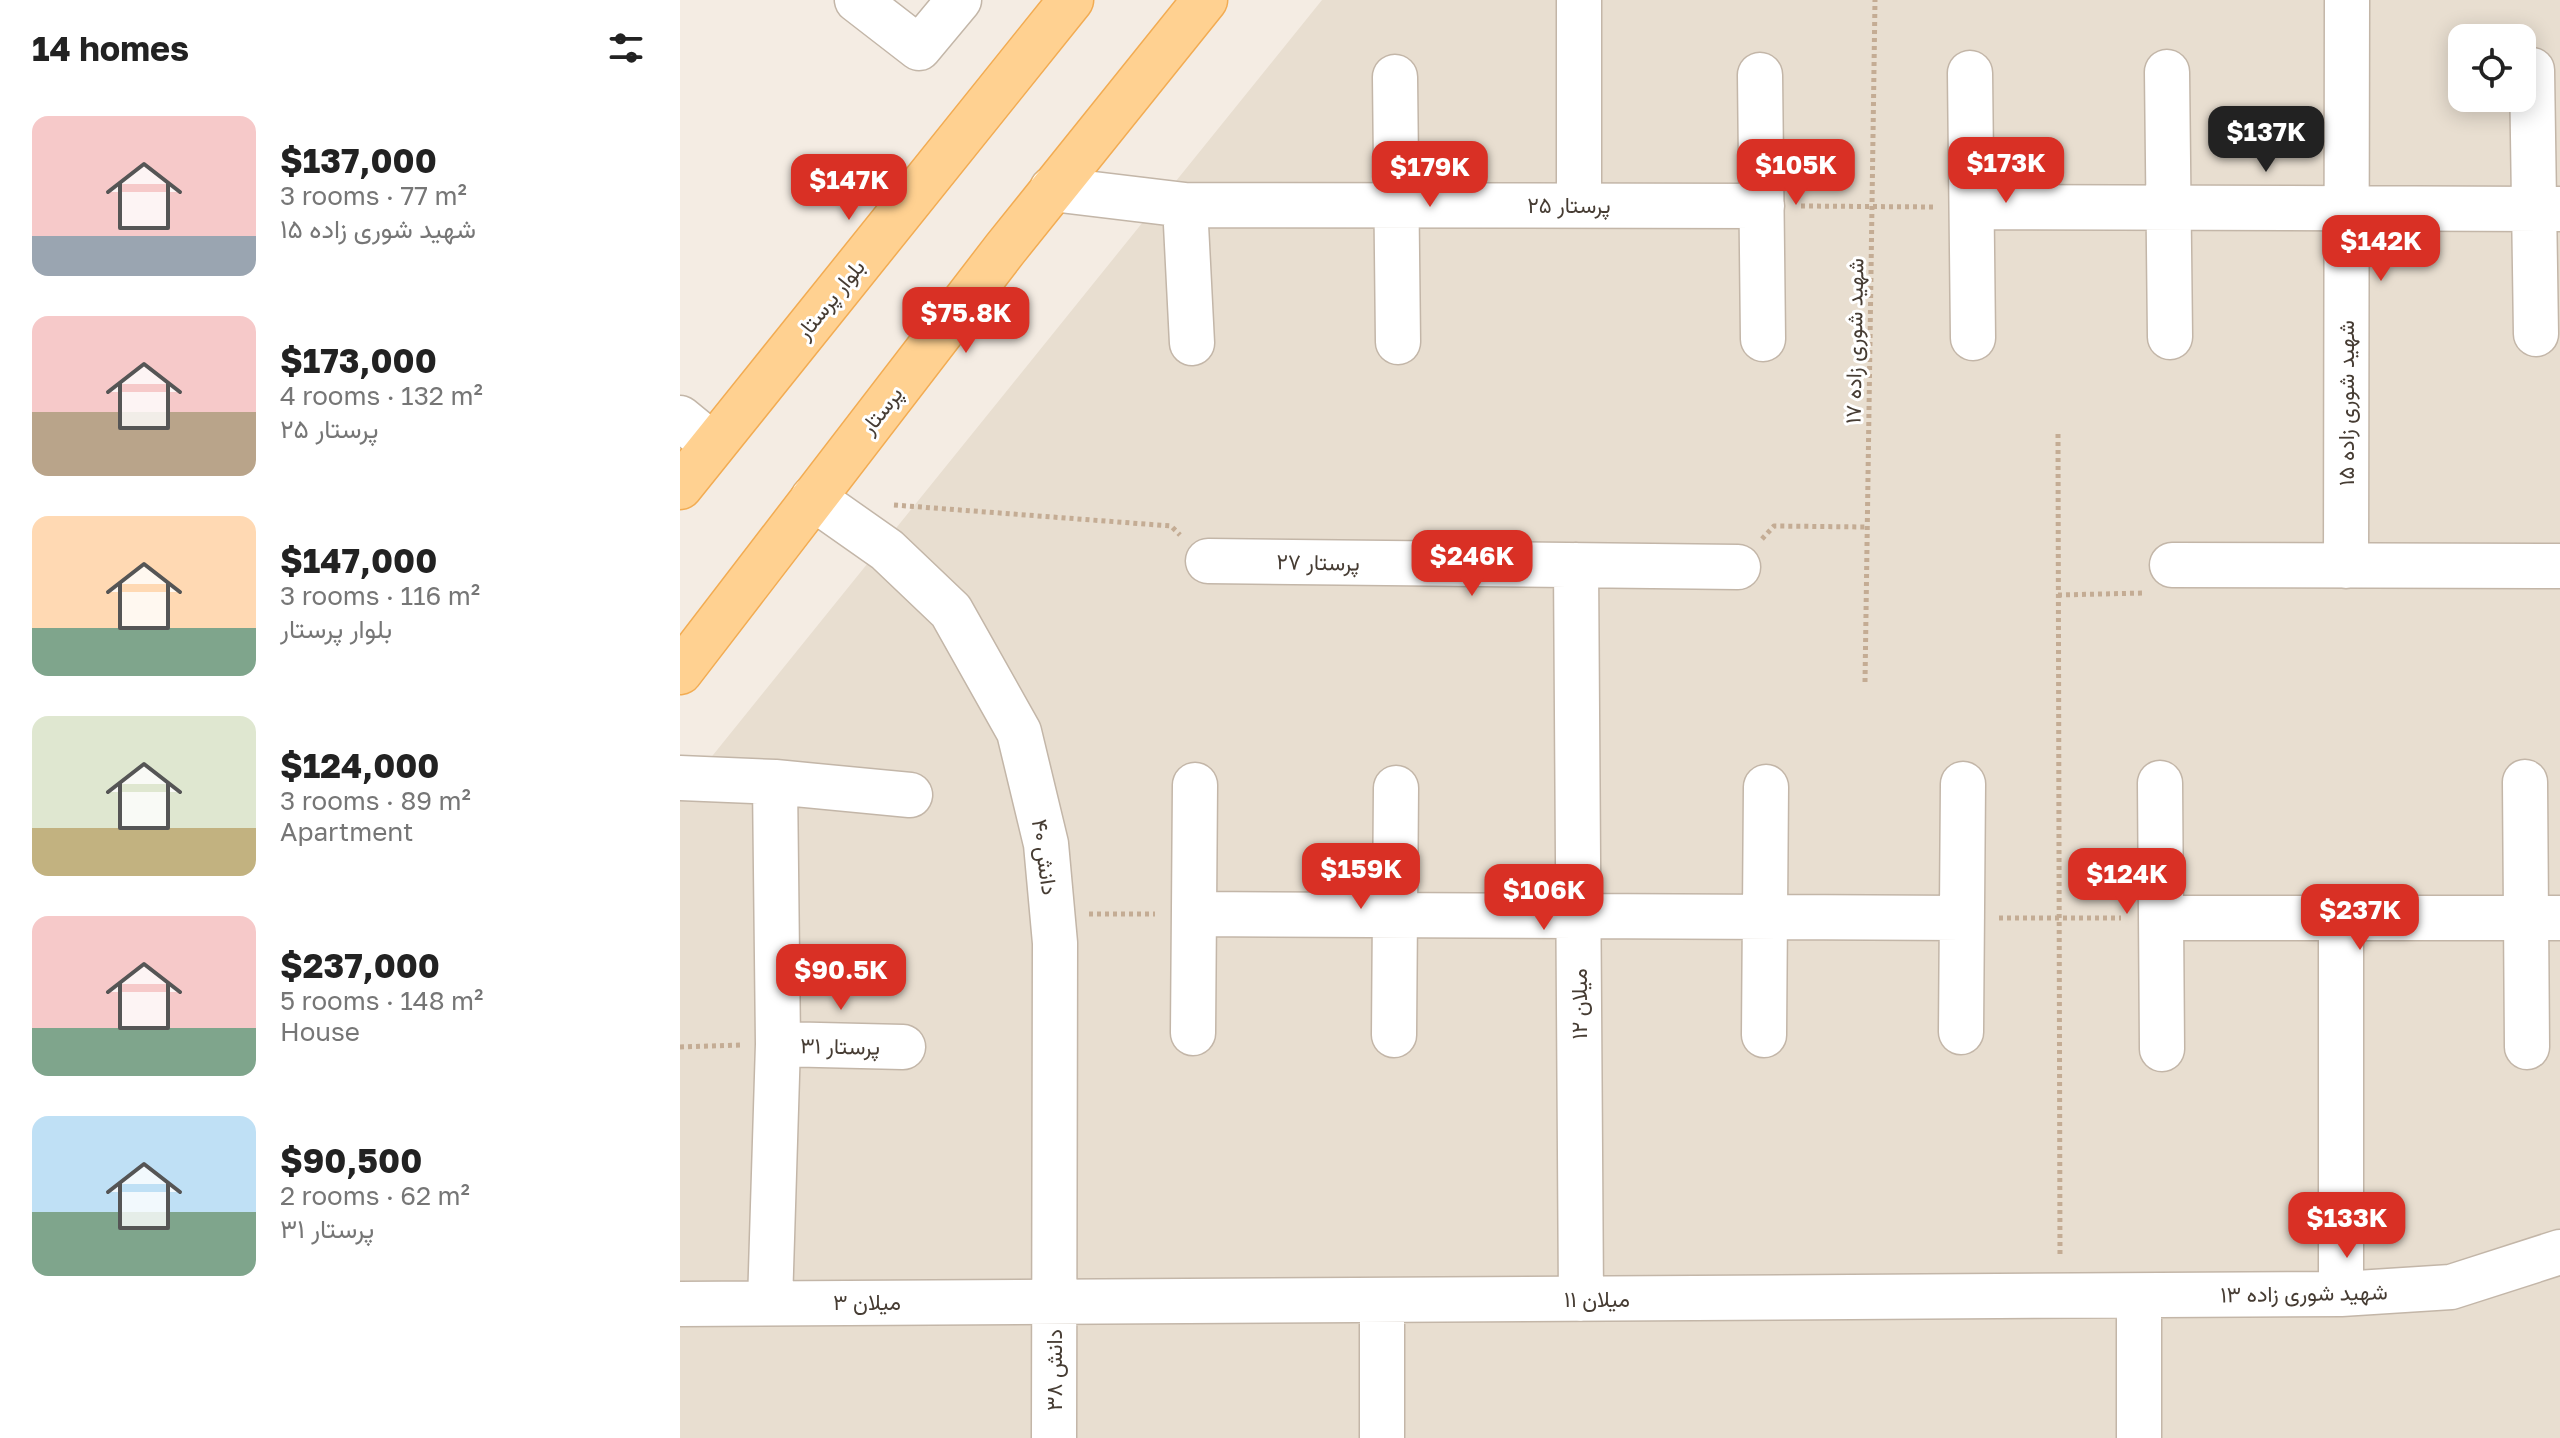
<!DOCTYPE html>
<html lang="en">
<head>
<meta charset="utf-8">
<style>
  body { margin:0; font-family:"Golos Text",Vazirmatn,sans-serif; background:#f6f6f6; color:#222; height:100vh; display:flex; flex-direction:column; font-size:30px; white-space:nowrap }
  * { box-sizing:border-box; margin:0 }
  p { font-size:26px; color:#767676 }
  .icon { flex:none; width:44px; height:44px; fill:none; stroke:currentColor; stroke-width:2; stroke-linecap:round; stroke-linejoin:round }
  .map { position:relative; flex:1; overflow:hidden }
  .sheet { display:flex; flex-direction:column; background:#fff; width:680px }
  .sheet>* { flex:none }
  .fabs { position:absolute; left:1768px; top:24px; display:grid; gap:16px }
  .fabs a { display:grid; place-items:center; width:88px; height:88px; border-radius:16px; background:#fff; box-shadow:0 4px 20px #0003; font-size:40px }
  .price { position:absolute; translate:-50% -68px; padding:0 18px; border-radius:16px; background:#d93025; color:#fff; font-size:26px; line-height:52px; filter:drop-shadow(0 2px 4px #0008) }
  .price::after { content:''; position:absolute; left:50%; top:48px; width:24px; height:18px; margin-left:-12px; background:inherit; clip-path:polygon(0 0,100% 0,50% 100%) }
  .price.on { background:#222; color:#fff }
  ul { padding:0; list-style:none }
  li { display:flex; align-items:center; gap:24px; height:200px; padding:0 32px }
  li span { display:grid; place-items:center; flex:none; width:224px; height:160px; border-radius:16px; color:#555 }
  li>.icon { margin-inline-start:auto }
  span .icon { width:96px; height:96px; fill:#fffc; stroke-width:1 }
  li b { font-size:34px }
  h2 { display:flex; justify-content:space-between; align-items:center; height:96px; padding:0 32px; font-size:34px }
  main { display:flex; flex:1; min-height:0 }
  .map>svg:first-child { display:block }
</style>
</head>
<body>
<main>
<section class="sheet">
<h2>14 homes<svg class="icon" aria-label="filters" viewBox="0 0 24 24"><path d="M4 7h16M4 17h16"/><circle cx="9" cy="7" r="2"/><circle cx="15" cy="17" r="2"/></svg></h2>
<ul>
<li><span style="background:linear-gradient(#f6c9c9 75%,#9aa5b1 0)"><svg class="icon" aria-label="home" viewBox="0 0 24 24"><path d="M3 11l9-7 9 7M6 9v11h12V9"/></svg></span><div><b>$137,000</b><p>3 rooms · 77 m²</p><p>شهید شوری زاده ۱۵</p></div></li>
<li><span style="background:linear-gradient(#f6c9c9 60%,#b9a48a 0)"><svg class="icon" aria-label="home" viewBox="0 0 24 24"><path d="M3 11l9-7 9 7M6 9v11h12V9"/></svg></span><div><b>$173,000</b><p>4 rooms · 132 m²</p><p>پرستار ۲۵</p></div></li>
<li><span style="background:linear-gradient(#ffd9b3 70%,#7fa58c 0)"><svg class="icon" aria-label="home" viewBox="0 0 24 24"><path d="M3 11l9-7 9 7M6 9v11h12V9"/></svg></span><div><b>$147,000</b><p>3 rooms · 116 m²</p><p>بلوار پرستار</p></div></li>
<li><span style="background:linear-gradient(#dfe7d0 70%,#c2b280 0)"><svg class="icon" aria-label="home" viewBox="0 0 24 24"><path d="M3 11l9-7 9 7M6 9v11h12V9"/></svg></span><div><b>$124,000</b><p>3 rooms · 89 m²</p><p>Apartment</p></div></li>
<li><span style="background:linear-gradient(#f6c9c9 70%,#7fa58c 0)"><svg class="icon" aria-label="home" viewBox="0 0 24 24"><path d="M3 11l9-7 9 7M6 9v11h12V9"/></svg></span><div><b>$237,000</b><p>5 rooms · 148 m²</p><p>House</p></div></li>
<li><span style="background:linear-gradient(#bfe0f5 60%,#7fa58c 0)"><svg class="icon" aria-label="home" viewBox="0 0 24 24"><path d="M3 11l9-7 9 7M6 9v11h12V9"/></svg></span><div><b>$90,500</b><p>2 rooms · 62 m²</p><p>پرستار ۳‍۱</p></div></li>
</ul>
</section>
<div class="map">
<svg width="1880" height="1438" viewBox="0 0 1880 1438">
  <rect width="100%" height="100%" fill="#f4ece3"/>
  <path fill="#e8ded0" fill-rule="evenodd" d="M 642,0 L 1880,0 L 1880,1438 L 0,1438 L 0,796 ZM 1782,38 L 1842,38 L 1842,98 L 1782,98 Z"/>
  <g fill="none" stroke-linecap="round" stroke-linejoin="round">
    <defs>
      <path id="minor" d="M 177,0 L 239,48 L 279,0
        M 1852,70 L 1856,334
        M 1487,72 L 1490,337
        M 1290,73 L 1293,338
        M 1080,75 L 1083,339
        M 715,77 L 718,342
        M 372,189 L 505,205 L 512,343
        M 505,205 L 1082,206
        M 899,205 L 899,0
        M 1292,207 L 1880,209
        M 0,418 L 33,445
        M 133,498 L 207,550 L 271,611 L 339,732 L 366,844 L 375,943 L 374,1438
        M 528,561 L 1058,567
        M 896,565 L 901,1299
        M 1492,565 L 1880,566
        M 1666,566 L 1667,0
        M 0,778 L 95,782
        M 1845,782 L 1847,1047
        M 1480,783 L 1482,1049
        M 514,914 L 1282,918
        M 1481,918 L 1880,918
        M 1281,1032 L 1283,784
        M 513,1033 L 515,785
        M 714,1035 L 716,788
        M 1084,1035 L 1086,787
        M 98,1044 L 223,1047
        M 1661,1294 L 1661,918
        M 702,1300 L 702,1438
        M 90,1303 L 98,1044 L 95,782 L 230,795
        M 0,1304 L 1661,1294 L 1771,1287 L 1880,1252
        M 1459,1438 L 1459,1296"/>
      <path id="major" d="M 0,487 L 391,0
        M 0,672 L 325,249 L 525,0"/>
    </defs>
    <use href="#minor" stroke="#c3b6a8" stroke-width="47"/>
    <use href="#major" stroke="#f2ac53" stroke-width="47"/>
    <path stroke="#c4ac94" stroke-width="5" stroke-dasharray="4 4" stroke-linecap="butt" d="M 1121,206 L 1255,207
      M 1378,434 L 1380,1257
      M 214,505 L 491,526 L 500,535
      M 1082,539 L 1094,526 L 1187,527
      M 1378,595 L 1465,593
      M 1185,682 L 1195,0
      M 409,914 L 475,914
      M 1319,918 L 1441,918
      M 0,1047 L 61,1045"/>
    <use href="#minor" stroke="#fff" stroke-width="44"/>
    <use href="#major" stroke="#ffd191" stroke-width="44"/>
  </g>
  <g text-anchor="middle" stroke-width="6" stroke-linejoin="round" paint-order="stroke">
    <g font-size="22" fill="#463c33" stroke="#fff">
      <text x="889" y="213">پرستار ۲۵</text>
      <text transform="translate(150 299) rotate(-51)" y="8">بلوار پرستار</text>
      <text transform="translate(1174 341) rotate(-89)" y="8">شهید شوری زاده ۱۷</text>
      <text transform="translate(1666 403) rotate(-90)" y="8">شهید شوری زاده ۱۵</text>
      <text transform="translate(201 410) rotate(-52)" y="8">پرستار</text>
      <text transform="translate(638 562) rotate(1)" y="8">پرستار ۲۷</text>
      <text transform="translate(365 857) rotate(82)" y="8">دانش ۴۰</text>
      <text transform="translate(899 1004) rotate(-90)" y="8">میلان ۱۲</text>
      <text transform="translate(160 1046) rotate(1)" y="8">پرستار ۳‍۱</text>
      <text transform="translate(1624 1293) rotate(-1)" y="8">شهید شوری زاده ۱۳</text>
      <text x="917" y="1307">میلان ۱۱</text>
      <text x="187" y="1310">میلان ۳</text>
      <text transform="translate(374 1370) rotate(-90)" y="8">دانش ۳۸</text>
    </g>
  </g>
</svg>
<div class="fabs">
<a><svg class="icon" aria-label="locate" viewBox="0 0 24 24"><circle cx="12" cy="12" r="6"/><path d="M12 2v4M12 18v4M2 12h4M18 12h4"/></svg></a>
</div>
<b class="price on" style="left:1586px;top:174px">$137K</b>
<b class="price" style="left:1326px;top:205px">$173K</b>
<b class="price" style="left:1116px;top:207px">$105K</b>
<b class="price" style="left:750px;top:209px">$179K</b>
<b class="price" style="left:169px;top:222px">$147K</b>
<b class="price" style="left:1701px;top:283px">$142K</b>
<b class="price" style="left:286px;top:355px">$75.8K</b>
<b class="price" style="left:792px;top:598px">$246K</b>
<b class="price" style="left:681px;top:911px">$159K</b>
<b class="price" style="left:1447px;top:916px">$124K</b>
<b class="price" style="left:864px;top:932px">$106K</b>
<b class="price" style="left:1680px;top:952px">$237K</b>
<b class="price" style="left:161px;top:1012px">$90.5K</b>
<b class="price" style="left:1667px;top:1260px">$133K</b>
</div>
</main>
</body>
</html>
